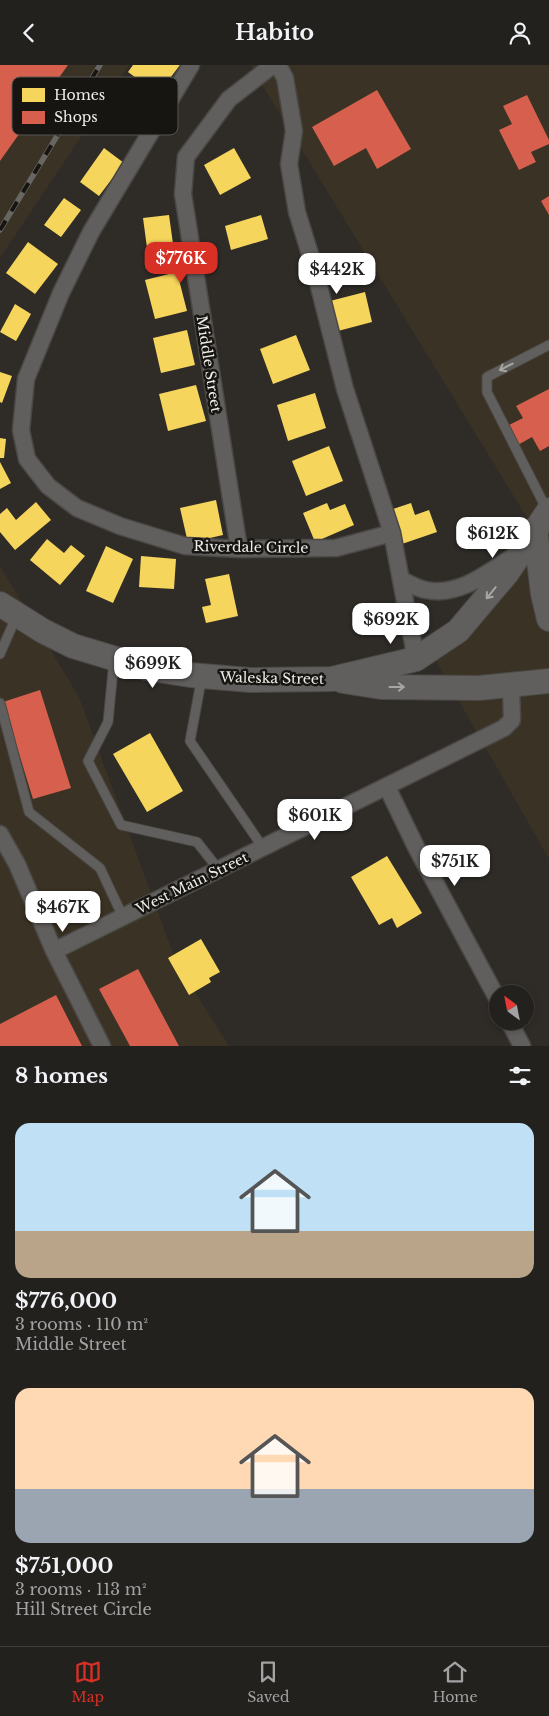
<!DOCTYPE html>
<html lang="en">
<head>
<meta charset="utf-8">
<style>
  body { margin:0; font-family:"Libre Baskerville",serif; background:#2b2927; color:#f1f3f6; height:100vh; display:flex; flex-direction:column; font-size:19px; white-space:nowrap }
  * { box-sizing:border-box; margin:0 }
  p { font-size:16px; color:#a3a3a4 }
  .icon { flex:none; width:28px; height:28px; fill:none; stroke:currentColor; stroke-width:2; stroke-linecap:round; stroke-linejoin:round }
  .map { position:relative; height:981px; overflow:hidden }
  .details { display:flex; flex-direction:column; background:#23211e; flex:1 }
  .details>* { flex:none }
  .needle { width:32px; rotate:328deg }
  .fabs { position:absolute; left:489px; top:920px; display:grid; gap:10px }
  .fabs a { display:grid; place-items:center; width:45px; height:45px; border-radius:50%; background:#23211e; box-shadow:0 2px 8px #0003,0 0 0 1px #403e3c; font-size:25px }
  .price { position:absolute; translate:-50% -42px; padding:0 11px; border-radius:10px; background:#fff; color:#222; font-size:16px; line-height:32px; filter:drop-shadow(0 1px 2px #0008) }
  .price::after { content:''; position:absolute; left:50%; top:30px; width:15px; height:11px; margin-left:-8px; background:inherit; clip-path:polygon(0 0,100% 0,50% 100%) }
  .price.active { background:#d93025; color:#fff }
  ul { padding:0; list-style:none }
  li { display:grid; align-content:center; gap:10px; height:265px; padding:0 15px }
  li span { display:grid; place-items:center; height:155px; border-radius:15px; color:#555 }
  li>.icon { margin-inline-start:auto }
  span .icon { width:90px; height:90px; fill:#fffc; stroke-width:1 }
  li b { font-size:21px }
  h2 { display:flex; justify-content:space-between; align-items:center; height:60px; padding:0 15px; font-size:21px }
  header { display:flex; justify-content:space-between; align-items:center; height:65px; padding:0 15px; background:#23211e; font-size:22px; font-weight:800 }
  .menu { display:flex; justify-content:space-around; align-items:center; height:70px; border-top:1px solid #403e3c; background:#23211e; font-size:14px; color:#a3a3a4 }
  .menu a { display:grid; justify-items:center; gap:2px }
  .menu .active { color:#d93025 }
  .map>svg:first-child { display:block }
</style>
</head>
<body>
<header><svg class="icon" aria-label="back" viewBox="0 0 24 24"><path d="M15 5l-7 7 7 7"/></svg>Habito<svg class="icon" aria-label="person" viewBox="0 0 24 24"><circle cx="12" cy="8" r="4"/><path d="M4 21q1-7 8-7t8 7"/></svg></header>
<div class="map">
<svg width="549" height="981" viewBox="0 0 549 981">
  <rect width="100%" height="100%" fill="#2f2c28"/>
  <path fill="#3a3224" d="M 0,0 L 129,0 L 0,193 Z
    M 250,0 L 549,0 L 549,794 L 434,592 L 532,461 Z
    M 0,501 L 79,632 L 177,899 L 229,981 L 0,981 Z"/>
  <path fill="#f6d55c" d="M 133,0 L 180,0 L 158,29 L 128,7 Z
    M 104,83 L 124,98 L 99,131 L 80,117 Z
    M 234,83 L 251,113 L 220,130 L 204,100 Z
    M 64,133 L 81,145 L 61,172 L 44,160 Z
    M 169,150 L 174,186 L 148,190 L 143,153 Z
    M 261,150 L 268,174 L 231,185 L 225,161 Z
    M 28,177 L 58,199 L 35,229 L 6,208 Z
    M 177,207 L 187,246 L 155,254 L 145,215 Z
    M 365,227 L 372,257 L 338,266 L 330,236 Z
    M 15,239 L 31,249 L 16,276 L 0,267 Z
    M 187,265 L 195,300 L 161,308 L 153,273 Z
    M 296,270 L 310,305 L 273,319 L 260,284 Z
    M 0,307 L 12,311 L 2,338 L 0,337 Z
    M 196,320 L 206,356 L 168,366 L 159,329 Z
    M 315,328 L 326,363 L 288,376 L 277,340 Z
    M 0,373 L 6,374 L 4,393 L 0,393 Z
    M 329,381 L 343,416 L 306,431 L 292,396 Z
    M 0,397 L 11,418 L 0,424 Z
    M 216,435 L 223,470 L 188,478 L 180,443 Z
    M 36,437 L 51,455 L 15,485 L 0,467 L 0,449 L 7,443 L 16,455 Z
    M 327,438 L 330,445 L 345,439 L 354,460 L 315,477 L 303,448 Z
    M 411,438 L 415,450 L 429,445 L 437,467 L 399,480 L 387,446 Z
    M 47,474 L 64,488 L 71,480 L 85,491 L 60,520 L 30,495 Z
    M 106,481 L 133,494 L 113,538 L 86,526 Z
    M 141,491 L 176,494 L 174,524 L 139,522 Z
    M 229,509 L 238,551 L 206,558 L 202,542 L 211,540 L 205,514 Z
    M 150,668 L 183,726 L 147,747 L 113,689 Z
    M 387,791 L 422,848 L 397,863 L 392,853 L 379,860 L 351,812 Z
    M 201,874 L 220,907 L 209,913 L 211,917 L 189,930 L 168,893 Z"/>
  <path fill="#d6604d" d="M 0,0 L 68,0 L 0,96 Z
    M 377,25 L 411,84 L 377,104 L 366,83 L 334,101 L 312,62 Z
    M 527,30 L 549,75 L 549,79 L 531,87 L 536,97 L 519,105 L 499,65 L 512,59 L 503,41 Z
    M 549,131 L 549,150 L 541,136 Z
    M 549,324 L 549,381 L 540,386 L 532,372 L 516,381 L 505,362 L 523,353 L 516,341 Z
    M 40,625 L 71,723 L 33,734 L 3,637 Z
    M 138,904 L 179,981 L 130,981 L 99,924 Z
    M 56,930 L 82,981 L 0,981 L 0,959 Z"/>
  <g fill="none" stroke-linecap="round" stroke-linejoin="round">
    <defs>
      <path id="lane" d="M 547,445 L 487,327 L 487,312 L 549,280
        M 0,589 L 17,550
        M 114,595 L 108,657 L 88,696 L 121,760 L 197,777 L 219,805
        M 202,611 L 190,676 L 264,784
        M 0,638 L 29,747 L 100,803 L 123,852"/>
      <path id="street" d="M 191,0 L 91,167 L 61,228 L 26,314 L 21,365 L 27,394 L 48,421 L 77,443 L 120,461 L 185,481 L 239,484 L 336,483 L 392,468
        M 278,0 L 285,13 L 294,66 L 289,99 L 297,147 L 314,202 L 345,324 L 392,468 L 416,594
        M 239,484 L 183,129 L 186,92 L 229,34 L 273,0
        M 401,515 C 409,518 418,524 426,525 C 459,532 489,507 514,491
        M 387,722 L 416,782 L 498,935
        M 0,769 L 17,799 L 54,886 L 102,981
        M 54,886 L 504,663 L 512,655 L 511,620
        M 509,956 L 522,981"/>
      <path id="secondary" d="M 535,464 L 543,529 L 549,554
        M 0,539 L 43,566 L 73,581 L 146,603 L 190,610 L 250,615 L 332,614 L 416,594 L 458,566 L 507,508 L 549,445
        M 343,616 L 381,622 L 479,623 L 549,616"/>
    </defs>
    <use href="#lane" stroke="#4a4845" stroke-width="11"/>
    <use href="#street" stroke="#4a4845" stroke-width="19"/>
    <use href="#secondary" stroke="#4a4845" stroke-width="26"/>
    <use href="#lane" stroke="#615f5d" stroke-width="9"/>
    <use href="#street" stroke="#615f5d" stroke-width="16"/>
    <use href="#secondary" stroke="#615f5d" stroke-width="24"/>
    <defs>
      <path id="rail" d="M 0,165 L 100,0"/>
    </defs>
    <use href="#rail" stroke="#686663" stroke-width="5.5"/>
    <use href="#rail" stroke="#171512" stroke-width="4" stroke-dasharray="11" stroke-linecap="butt"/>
  </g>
  <defs><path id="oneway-shaft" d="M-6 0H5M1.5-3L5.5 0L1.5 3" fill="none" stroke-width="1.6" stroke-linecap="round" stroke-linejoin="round" transform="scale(1.25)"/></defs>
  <g stroke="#a8a6a2">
    <use href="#oneway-shaft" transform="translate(506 302) rotate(153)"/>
    <use href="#oneway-shaft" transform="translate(491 528) rotate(129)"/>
    <use href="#oneway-shaft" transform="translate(397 622)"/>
  </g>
  <g text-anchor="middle" stroke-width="5" stroke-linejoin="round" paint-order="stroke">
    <g font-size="14" fill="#f0ede8" stroke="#171512">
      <text transform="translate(209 299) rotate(81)" y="5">Middle Street</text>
      <text transform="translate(251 482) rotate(1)" y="5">Riverdale Circle</text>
      <text transform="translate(272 613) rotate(1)" y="5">Waleska Street</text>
      <text transform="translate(192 818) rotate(-26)" y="5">West Main Street</text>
    </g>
  </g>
  <rect x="12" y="12" width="166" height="58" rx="8" fill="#171512" stroke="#585652" stroke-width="1"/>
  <rect x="22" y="23" width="23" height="14" fill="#f6d55c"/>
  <rect x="22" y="46" width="23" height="13" fill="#d6604d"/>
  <g font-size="14" fill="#f0ede8">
    <text x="54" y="35">Homes</text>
    <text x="54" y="57">Shops</text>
  </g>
</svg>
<div class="fabs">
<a><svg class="needle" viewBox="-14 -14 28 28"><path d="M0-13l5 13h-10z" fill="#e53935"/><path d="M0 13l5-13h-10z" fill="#a3a3a4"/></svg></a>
</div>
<b class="price active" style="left:181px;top:219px">$776K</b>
<b class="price" style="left:337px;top:230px">$442K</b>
<b class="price" style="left:493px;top:494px">$612K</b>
<b class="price" style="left:391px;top:580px">$692K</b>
<b class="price" style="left:153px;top:624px">$699K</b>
<b class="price" style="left:315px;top:776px">$601K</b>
<b class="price" style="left:455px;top:822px">$751K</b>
<b class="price" style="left:63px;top:868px">$467K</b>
</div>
<section class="details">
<h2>8 homes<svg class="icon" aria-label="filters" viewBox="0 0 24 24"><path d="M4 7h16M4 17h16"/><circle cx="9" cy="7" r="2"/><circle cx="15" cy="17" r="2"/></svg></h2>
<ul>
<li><span style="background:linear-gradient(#bfe0f5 70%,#b9a48a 0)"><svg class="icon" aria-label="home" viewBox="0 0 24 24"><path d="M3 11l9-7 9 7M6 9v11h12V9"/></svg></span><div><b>$776,000</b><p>3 rooms · 110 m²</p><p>Middle Street</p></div></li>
<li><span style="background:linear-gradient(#ffd9b3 65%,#9aa5b1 0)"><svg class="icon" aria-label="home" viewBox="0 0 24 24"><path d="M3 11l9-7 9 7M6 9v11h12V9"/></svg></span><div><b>$751,000</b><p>3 rooms · 113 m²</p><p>Hill Street Circle</p></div></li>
</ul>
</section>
<nav class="menu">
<a class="active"><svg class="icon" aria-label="map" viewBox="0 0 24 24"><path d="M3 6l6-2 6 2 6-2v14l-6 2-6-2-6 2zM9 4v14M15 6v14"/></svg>Map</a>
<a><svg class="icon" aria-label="saved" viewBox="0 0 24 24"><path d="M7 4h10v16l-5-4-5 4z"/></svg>Saved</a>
<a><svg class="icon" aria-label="home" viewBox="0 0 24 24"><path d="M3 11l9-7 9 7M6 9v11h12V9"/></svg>Home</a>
</nav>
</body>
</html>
